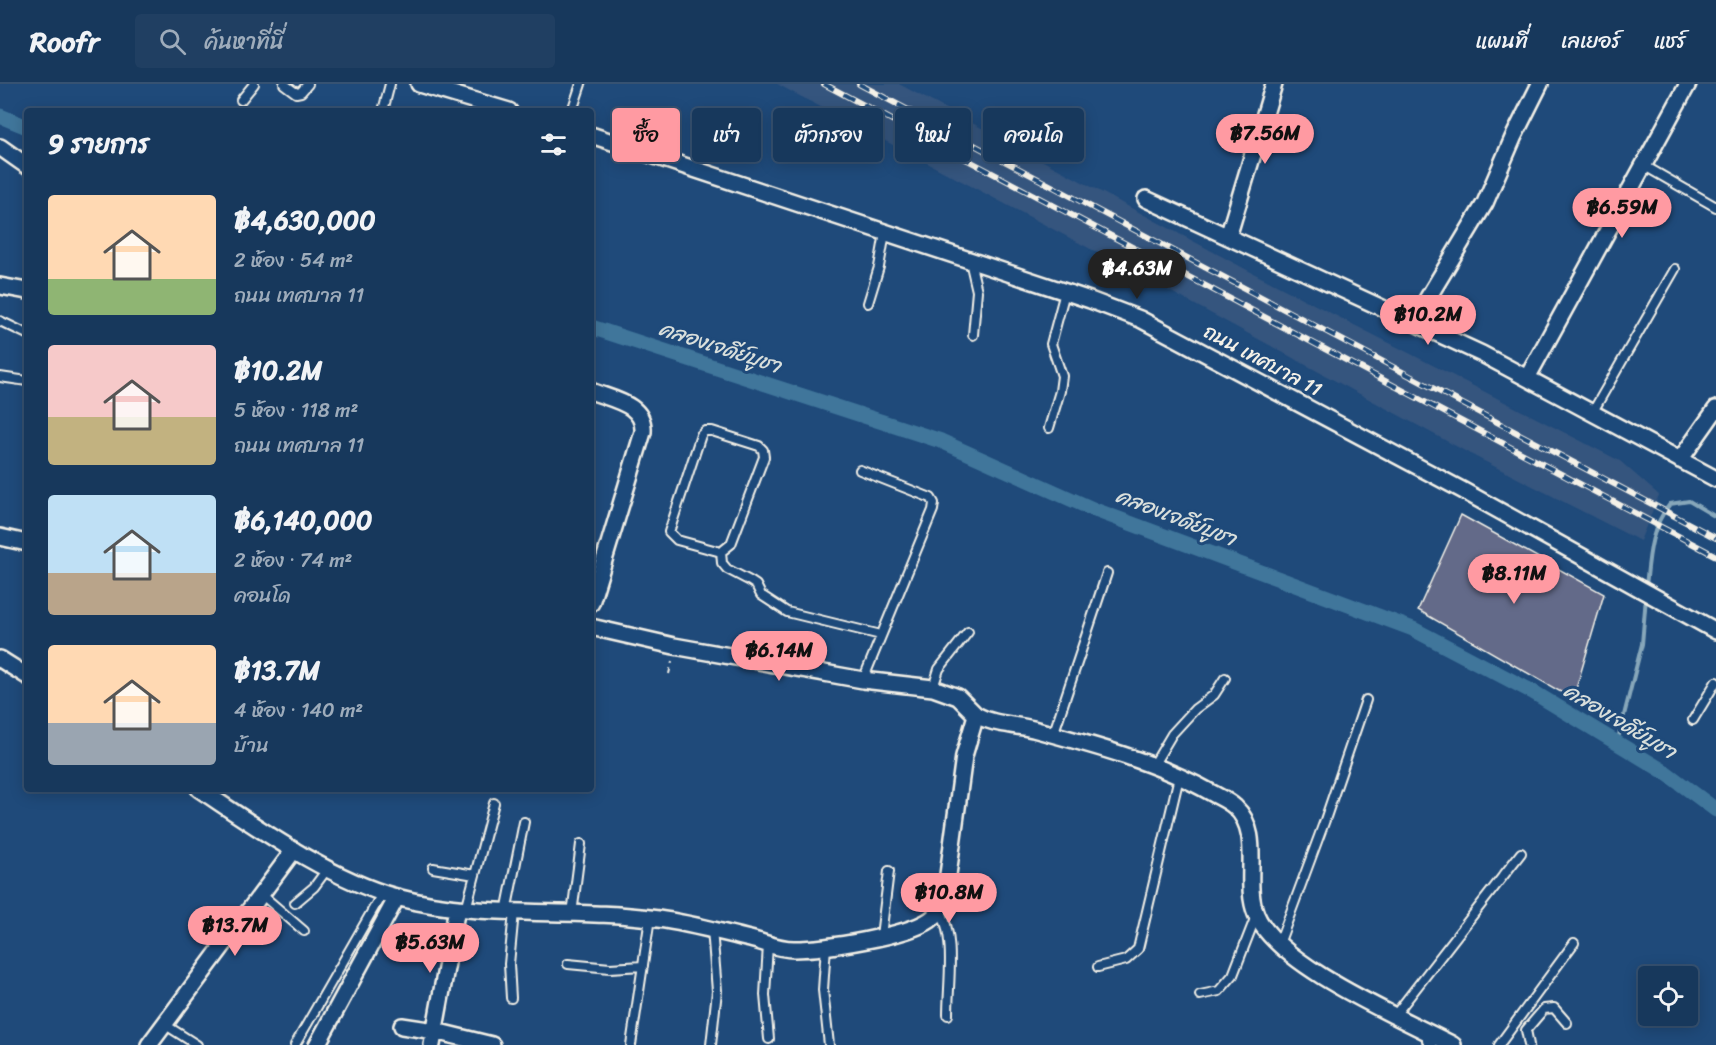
<!DOCTYPE html>
<html lang="th">
<head>
<meta charset="utf-8">
<style>
  body { margin:0; font-family:Sriracha,"Playpen Sans Thai",sans-serif; background:#203f62; color:#f1f3f6; height:100vh; display:flex; flex-direction:column; font-size:22px; white-space:nowrap }
  * { box-sizing:border-box; margin:0 }
  p { font-size:20px; color:#9eacbb }
  .icon { flex:none; width:33px; height:33px; fill:none; stroke:currentColor; stroke-width:2; stroke-linecap:round; stroke-linejoin:round }
  .map { position:relative; flex:1; overflow:hidden }
  .details { position:absolute; left:24px; top:24px; width:570px; height:684px; display:flex; flex-direction:column; background:#17385c; border-radius:6px; box-shadow:0 3px 15px #0003,0 0 0 2px #365272 }
  .details>* { flex:none }
  .hud { position:absolute; left:612px; top:24px; width:570px; height:54px; display:flex; gap:12px }
  .controls { position:absolute; left:1638px; top:882px; display:grid; gap:12px }
  .controls a { display:grid; place-items:center; width:60px; height:60px; border-radius:6px; background:#17385c; box-shadow:0 3px 15px #0003,0 0 0 2px #365272; font-size:30px }
  .price { position:absolute; translate:-50% -51px; padding:0 14px; border-radius:21px; background:#ff9aa2; color:#111; font-size:20px; line-height:39px; filter:drop-shadow(0 2px 3px #0008) }
  .price::after { content:''; position:absolute; left:50%; top:36px; width:18px; height:14px; margin-left:-9px; background:inherit; clip-path:polygon(0 0,100% 0,50% 100%) }
  .price.active { background:#222; color:#fff }
  ul { padding:0; list-style:none }
  li { display:flex; align-items:center; gap:18px; height:150px; padding:0 24px }
  li span { display:grid; place-items:center; flex:none; width:168px; height:120px; border-radius:6px; color:#555 }
  li>.icon { margin-inline-start:auto }
  span .icon { width:72px; height:72px; fill:#fffc; stroke-width:1 }
  li b { font-size:26px }
  h2 { display:flex; justify-content:space-between; align-items:center; height:72px; padding:0 24px; font-size:26px }
  .chip { padding:0 21px; border-radius:6px; background:#17385c; box-shadow:0 3px 15px #0003,0 0 0 2px #365272; font-size:21px; line-height:54px }
  .chip.active { background:#ff9aa2; color:#111 }
  header { display:flex; align-items:center; gap:36px; box-sizing:border-box; height:84px; padding:0 30px; background:#17385c; border-bottom:2px solid #365272 }
  header strong { font-size:28px }
  nav { display:flex; gap:33px; margin-inline-start:auto; font-size:21px }
  .search { width:420px; height:54px; background:#203f62; display:flex; align-items:center; gap:15px; box-sizing:border-box; padding:0 21px; border-radius:6px; color:#9eacbb; font-size:22px }
  .map>svg:first-child { display:block }
</style>
</head>
<body>
<header>
<strong>Roofr</strong>
<div class="search"><svg class="icon" aria-label="search" viewBox="0 0 24 24"><circle cx="10" cy="10" r="6"/><path d="M15 15l6 6"/></svg>ค้นหาที่นี่</div>
<nav><a>แผนที่</a><a>เลเยอร์</a><a>แชร์</a></nav>
</header>
<div class="map">
<svg width="1716" height="961" viewBox="0 0 1716 961">
  <rect width="100%" height="100%" fill="#1f4a7a"/>
  <filter id="ink" filterUnits="userSpaceOnUse"><feTurbulence type="fractalNoise" baseFrequency=".0167" numOctaves="2"/><feDisplacementMap in="SourceGraphic" scale="12" xChannelSelector="R" yChannelSelector="G"/><feConvolveMatrix kernelMatrix="1 2 1 2 8 2 1 2 1" color-interpolation-filters="sRGB"/></filter>
  <g filter="url(#ink)">
    <path fill="#34547e" d="M 777,0 L 899,0 L 1251,188 L 1620,377 L 1659,411 L 1640,457 L 1476,373 L 1138,190 Z"/>
    <g fill="none" stroke-linecap="round" stroke-linejoin="round">
      <path stroke="#87a7ba" stroke-width="4" d="M 1646,503 C 1649,473 1650,444 1670,420 L 1689,417 L 1716,433
        M 1617,659 L 1642,560 L 1646,513"/>
      <path stroke="#3f769b" stroke-width="15" d="M 0,32 L 27,43
        M 591,243 L 941,357 L 1095,426 L 1413,545 L 1533,608 L 1665,688 L 1716,726"/>
    </g>
    <path fill="#646b89" stroke="#f4f1e8" stroke-width="1.5" d="M 1461,431 L 1604,510 L 1573,615 L 1418,526 Z"/>
    <g fill="none" stroke-linecap="round" stroke-linejoin="round">
      <defs>
        <path id="lane" d="M 284,0 L 296,9 L 301,8 L 308,0
          M 241,16 L 254,0
          M 383,27 L 390,0
          M 572,27 L 581,0
          M 1643,81 L 1716,123
          M 970,177 L 977,207 L 973,251
          M 868,219 L 879,183 L 885,149
          M 0,237 L 27,250
          M 0,293 L 27,297
          M 1592,329 L 1675,185
          M 1049,344 L 1060,307 L 1062,292 L 1051,260 L 1065,208
          M 860,386 L 931,414 L 934,419 L 933,426 L 863,596
          M 721,468 L 677,456 L 669,448 L 701,351 L 705,347 L 712,347 L 759,362 L 763,366 L 764,373 L 731,460 L 721,468 L 722,479 L 727,485 L 750,497 L 756,501 L 761,511 L 787,528 L 881,551
          M 933,604 L 939,585 L 968,548
          M 1693,636 L 1716,598
          M 1053,651 L 1107,489
          M 1153,682 L 1172,650 L 1195,625 L 1214,611 L 1225,594
          M 433,784 L 475,791
          M 261,810 L 304,847
          M 295,819 L 314,803 L 328,784
          M 466,825 L 494,719
          M 940,826 C 956,854 948,899 948,931
          M 506,828 L 524,738
          M 572,830 L 581,760
          M 881,852 L 889,787
          M 1279,860 L 1325,736 L 1366,616
          M 768,861 L 765,911 L 769,955
          M 826,862 L 823,906 L 829,961
          M 568,880 L 610,884 L 643,882
          M 1098,883 L 1126,876 L 1138,865 L 1179,693
          M 1200,911 L 1219,907 L 1233,891 L 1256,832
          M 511,914 L 509,880 L 514,828
          M 1395,931 L 1521,769
          M 164,940 L 197,961
          M 1427,948 L 1427,957 L 1432,961
          M 295,961 L 383,808
          M 631,961 L 650,834
          M 711,961 L 717,907 L 712,845
          M 1499,961 L 1574,859
          M 1529,961 L 1526,946 L 1544,925 L 1554,924 L 1567,939"/>
        <path id="street" d="M 419,0 L 509,27
          M 591,51 L 1090,216 L 1140,235 L 1462,406 L 1716,547
          M 0,63 L 27,82
          M 1146,115 L 1482,270 L 1716,395
          M 1228,153 L 1274,0
          M 0,202 L 27,207
          M 1414,237 L 1485,119 L 1513,54 L 1540,0
          M 1527,294 L 1688,0
          M 591,307 C 613,316 645,320 643,348 L 591,519
          M 1680,376 L 1716,325
          M 0,453 L 27,459
          M 591,543 L 674,562 L 863,596 L 933,604 L 958,613 L 976,631
          M 0,575 L 27,592
          M 199,705 C 258,744 328,794 396,813 C 482,836 571,823 658,835 C 689,839 720,848 750,855 C 766,859 778,865 794,865 C 824,865 907,852 930,836 C 939,830 941,822 945,813 L 964,672 L 976,631 C 994,641 1013,640 1033,645 C 1093,661 1157,678 1212,709 C 1219,713 1229,717 1235,723 C 1264,750 1242,796 1256,830 C 1277,882 1404,935 1453,961
          M 402,942 L 435,947 L 492,961
          M 149,961 L 294,766
          M 317,961 L 397,813
          M 432,961 L 457,824"/>
      </defs>
      <use href="#lane" stroke="#f4f1e8" stroke-width="12"/>
      <use href="#street" stroke="#f4f1e8" stroke-width="20"/>
      <path stroke="#f4f1e8" stroke-width="2" stroke-dasharray="6 4.5" stroke-linecap="butt" d="M 669,590 L 672,577"/>
      <use href="#lane" stroke="#1f4a7a" stroke-width="8"/>
      <use href="#street" stroke="#1f4a7a" stroke-width="15"/>
      <defs>
        <path id="rail" d="M 824,0 L 1716,472
          M 859,0 L 1716,454"/>
      </defs>
      <use href="#rail" stroke="#f4f1e8" stroke-width="6"/>
      <use href="#rail" stroke="#1f4a7a" stroke-width="4" stroke-dasharray="11" stroke-linecap="butt"/>
    </g>
  </g>
  <g text-anchor="middle" stroke-width="6" stroke-linejoin="round" paint-order="stroke">
    <g font-size="20" fill="#f4f1e8" stroke="#1f4a7a">
      <text transform="translate(1263 276) rotate(28)" y="7">ถนน เทศบาล 11</text>
    </g>
    <g font-size="21" font-style="italic" fill="#d9dfdc" stroke="#1f4a7a">
      <text transform="translate(720 263) rotate(18)" y="7">คลองเจดีย์บูชา</text>
      <text transform="translate(1176 433) rotate(21)" y="7">คลองเจดีย์บูชา</text>
      <text transform="translate(1620 637) rotate(31)" y="7">คลองเจดีย์บูชา</text>
    </g>
  </g>
</svg>
<div class="controls">
<a><svg class="icon" aria-label="locate" viewBox="0 0 24 24"><circle cx="12" cy="12" r="6"/><path d="M12 2v4M12 18v4M2 12h4M18 12h4"/></svg></a>
</div>
<b class="price" style="left:1265px;top:81px">฿7.56M</b>
<b class="price" style="left:1622px;top:155px">฿6.59M</b>
<b class="price active" style="left:1137px;top:216px">฿4.63M</b>
<b class="price" style="left:1428px;top:262px">฿10.2M</b>
<b class="price" style="left:1514px;top:521px">฿8.11M</b>
<b class="price" style="left:779px;top:598px">฿6.14M</b>
<b class="price" style="left:949px;top:840px">฿10.8M</b>
<b class="price" style="left:235px;top:873px">฿13.7M</b>
<b class="price" style="left:430px;top:890px">฿5.63M</b>
<div class="hud">
<a class="chip active">ซื้อ</a>
<a class="chip">เช่า</a>
<a class="chip">ตัวกรอง</a>
<a class="chip">ใหม่</a>
<a class="chip">คอนโด</a>
</div>
<section class="details">
<h2>9 รายการ<svg class="icon" aria-label="filters" viewBox="0 0 24 24"><path d="M4 7h16M4 17h16"/><circle cx="9" cy="7" r="2"/><circle cx="15" cy="17" r="2"/></svg></h2>
<ul>
<li><span style="background:linear-gradient(#ffd9b3 70%,#8fb573 0)"><svg class="icon" aria-label="home" viewBox="0 0 24 24"><path d="M3 11l9-7 9 7M6 9v11h12V9"/></svg></span><div><b>฿4,630,000</b><p>2 ห้อง · 54 m²</p><p>ถนน เทศบาล 11</p></div></li>
<li><span style="background:linear-gradient(#f6c9c9 60%,#c2b280 0)"><svg class="icon" aria-label="home" viewBox="0 0 24 24"><path d="M3 11l9-7 9 7M6 9v11h12V9"/></svg></span><div><b>฿10.2M</b><p>5 ห้อง · 118 m²</p><p>ถนน เทศบาล 11</p></div></li>
<li><span style="background:linear-gradient(#bfe0f5 65%,#b9a48a 0)"><svg class="icon" aria-label="home" viewBox="0 0 24 24"><path d="M3 11l9-7 9 7M6 9v11h12V9"/></svg></span><div><b>฿6,140,000</b><p>2 ห้อง · 74 m²</p><p>คอนโด</p></div></li>
<li><span style="background:linear-gradient(#ffd9b3 65%,#9aa5b1 0)"><svg class="icon" aria-label="home" viewBox="0 0 24 24"><path d="M3 11l9-7 9 7M6 9v11h12V9"/></svg></span><div><b>฿13.7M</b><p>4 ห้อง · 140 m²</p><p>บ้าน</p></div></li>
</ul>
</section>
</div>
</body>
</html>
